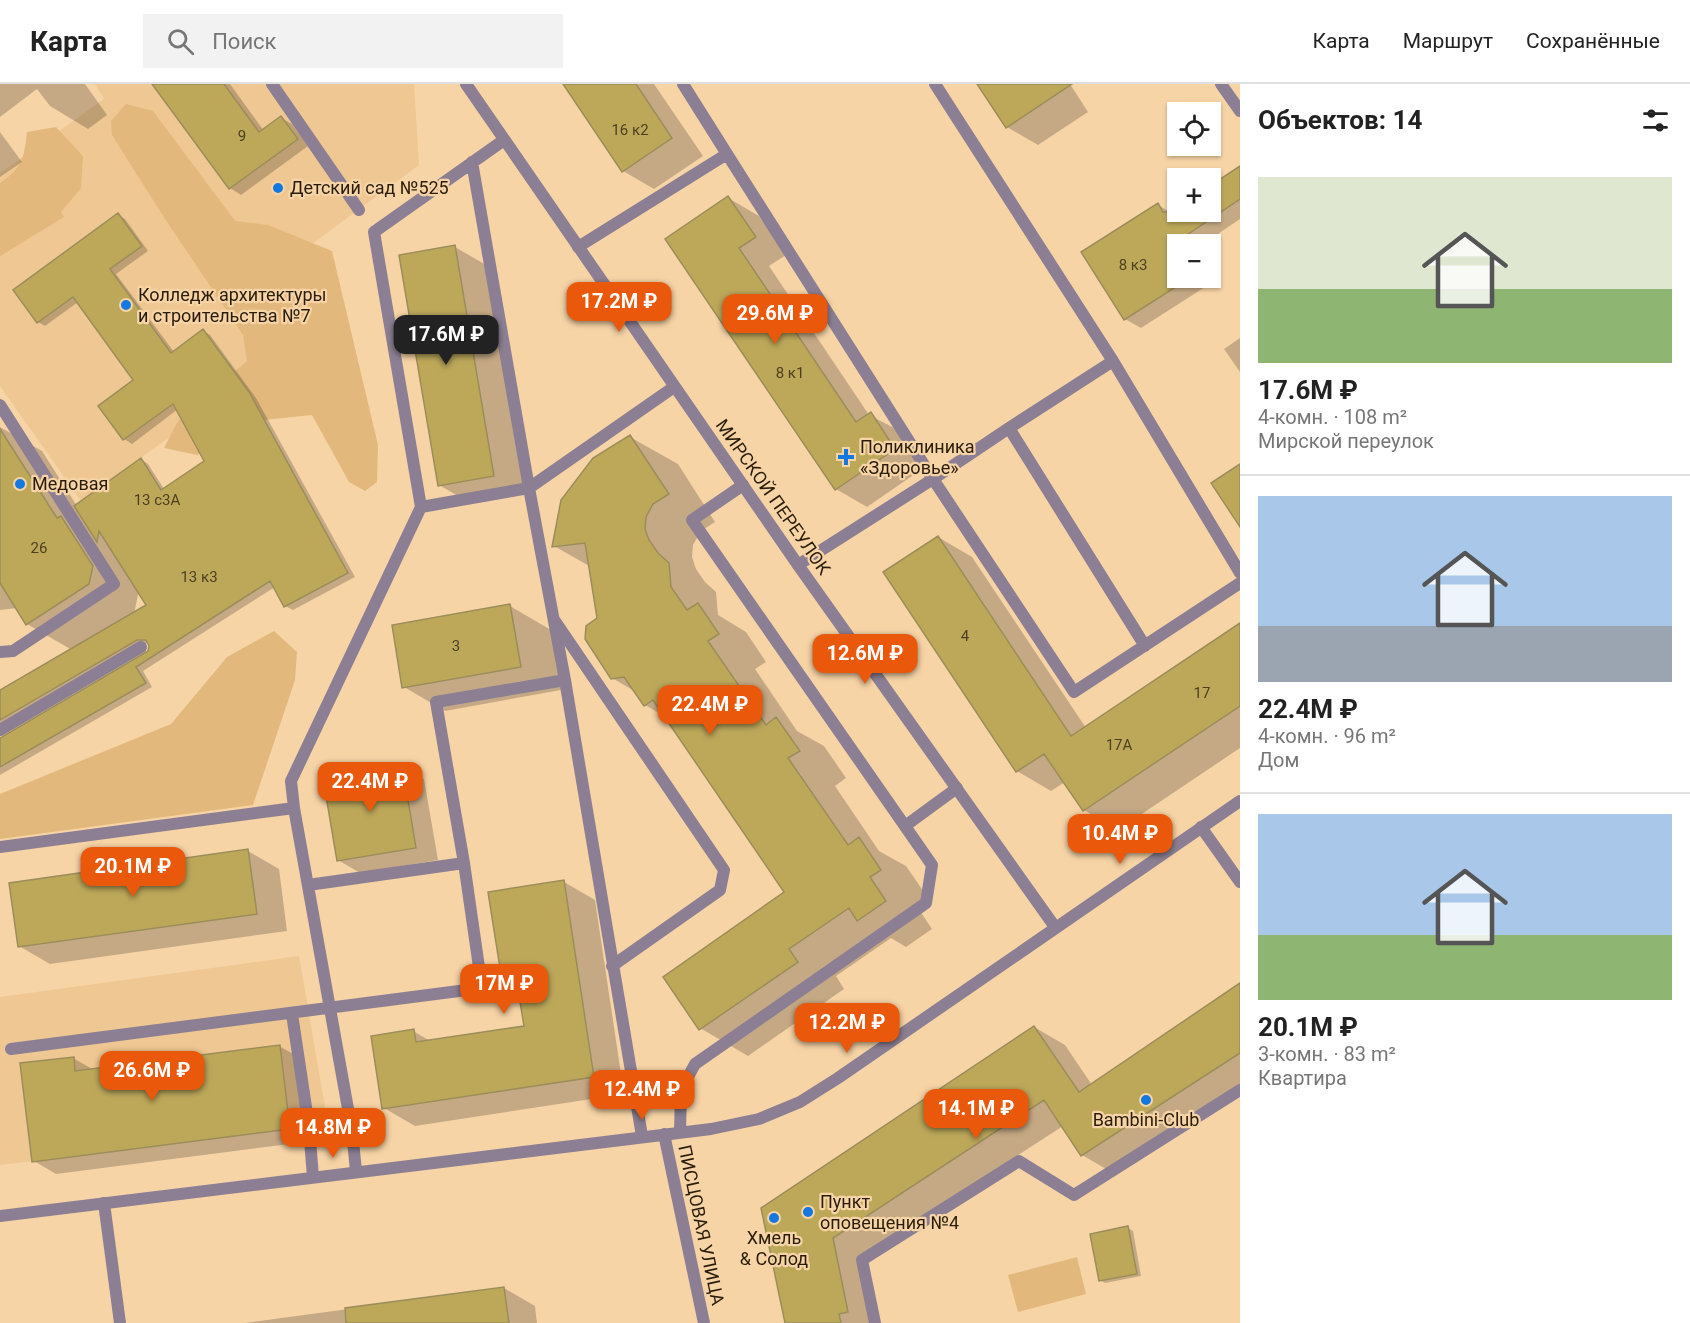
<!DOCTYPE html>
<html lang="ru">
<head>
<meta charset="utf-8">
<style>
  body { margin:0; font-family:Roboto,sans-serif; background:#f2f2f2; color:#222; height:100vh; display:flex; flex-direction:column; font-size:22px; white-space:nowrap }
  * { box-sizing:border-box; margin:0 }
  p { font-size:20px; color:#767676 }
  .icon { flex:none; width:33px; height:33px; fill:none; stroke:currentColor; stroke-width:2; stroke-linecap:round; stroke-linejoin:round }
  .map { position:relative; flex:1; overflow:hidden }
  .drawer { display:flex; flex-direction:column; background:#fff; width:450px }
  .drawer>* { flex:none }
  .fabs { position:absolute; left:1167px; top:18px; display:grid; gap:12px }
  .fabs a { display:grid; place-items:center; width:54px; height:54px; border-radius:0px; background:#fff; box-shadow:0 2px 4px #0004; font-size:30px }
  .price { position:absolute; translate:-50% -51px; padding:0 14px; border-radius:12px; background:#ea580c; color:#fff; font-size:20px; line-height:39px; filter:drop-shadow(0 2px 3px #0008) }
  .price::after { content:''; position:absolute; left:50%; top:36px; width:18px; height:14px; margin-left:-9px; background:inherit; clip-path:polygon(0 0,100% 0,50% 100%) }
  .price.on { background:#222; color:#fff }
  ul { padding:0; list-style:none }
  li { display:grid; align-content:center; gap:12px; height:318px; padding:0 18px }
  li+li { border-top:2px solid #e0e0e0 }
  li span { display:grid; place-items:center; height:186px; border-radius:0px; color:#555 }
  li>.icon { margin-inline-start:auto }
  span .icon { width:108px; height:108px; fill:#fffc; stroke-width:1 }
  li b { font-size:26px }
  h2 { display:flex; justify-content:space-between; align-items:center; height:72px; padding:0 18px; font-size:26px }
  header { display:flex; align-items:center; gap:36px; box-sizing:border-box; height:84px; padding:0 30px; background:#fff; border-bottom:2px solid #e0e0e0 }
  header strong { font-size:28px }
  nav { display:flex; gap:33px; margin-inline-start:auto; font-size:21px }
  .search { width:420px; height:54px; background:#f2f2f2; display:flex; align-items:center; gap:15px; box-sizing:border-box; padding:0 21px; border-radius:0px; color:#767676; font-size:22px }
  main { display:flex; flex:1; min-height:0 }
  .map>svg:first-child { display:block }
</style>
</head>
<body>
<header>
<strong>Карта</strong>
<div class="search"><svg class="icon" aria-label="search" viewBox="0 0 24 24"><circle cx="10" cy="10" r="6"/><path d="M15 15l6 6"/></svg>Поиск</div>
<nav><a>Карта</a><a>Маршрут</a><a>Сохранённые</a></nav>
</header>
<main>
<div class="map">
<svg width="1240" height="1239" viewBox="0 0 1240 1239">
  <rect width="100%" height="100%" fill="#f7d4a6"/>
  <path fill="#eec792" d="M 95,0 L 414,0 L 419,81 L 244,210 L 290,279 L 185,342 L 81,417 L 0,302 L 0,89 L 104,15 Z
    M 299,872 L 328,1041 L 0,1081 L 0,913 Z"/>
  <path fill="#e3b87c" d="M 126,20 L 153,27 L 235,137 L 268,141 L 332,167 L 378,361 L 377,398 L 365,407 L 349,398 L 312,331 L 264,336 L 197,371 L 164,364 L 178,337 L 247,277 L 243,251 L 165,135 L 112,51 L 111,37 Z
    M 56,43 L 83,72 L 81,104 L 61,128 L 64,133 L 0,172 L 0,99 C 23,84 24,73 27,48 Z
    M 274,547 L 297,568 L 295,596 L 253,721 L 0,755 L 0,710 L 171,640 L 227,573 Z
    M 1077,1173 L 1086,1210 L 1018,1228 L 1008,1191 Z"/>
  <path fill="#0003" fill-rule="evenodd" d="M 0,0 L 85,0 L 107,31 L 88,45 L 50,22 L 37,5 L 0,33 Z
    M 153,0 L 230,0 L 264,47 L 281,34 L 292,40 L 308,62 L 241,111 L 230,104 Z
    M 565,0 L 654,0 L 703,72 L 654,105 L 623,87 Z
    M 978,0 L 1070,0 L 1088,28 L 1038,61 L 1007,43 Z
    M 0,48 L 22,78 L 0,93 Z
    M 1240,84 L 1240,135 L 1203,160 L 1178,160 L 1178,194 L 1210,194 L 1210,188 L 1216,196 L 1141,244 L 1125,235 L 1158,121 L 1173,130 L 1178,127 L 1210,128 L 1210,104 Z
    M 728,114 L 759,132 L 786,171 L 769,182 L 869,331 L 902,348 L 925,383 L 867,423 L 836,405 L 667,155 Z
    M 118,131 L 125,135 L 148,167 L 116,190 L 174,268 L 203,247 L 210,251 L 256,314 L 355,493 L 293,526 L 285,522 L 275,503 L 143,587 L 152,603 L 0,691 L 0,655 L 146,571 L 151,562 L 149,558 L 3,643 L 0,648 L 0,607 L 72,566 L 27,540 L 17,524 L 0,526 L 0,343 L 42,367 L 77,422 L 141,375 L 148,380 L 164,405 L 206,378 L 178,325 L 132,360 L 124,355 L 100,323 L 136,296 L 78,218 L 45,242 L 38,238 ZM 139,506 L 149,521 L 134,530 Z
    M 455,163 L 486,181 L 525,410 L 470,419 L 439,401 Z
    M 1240,254 L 1240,288 L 1224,265 Z
    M 630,353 L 678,380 L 715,438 L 701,447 L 693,461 L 692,473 L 696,485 L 705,498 L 716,508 L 718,531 L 746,548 L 766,578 L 755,585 L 797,647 L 824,662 L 846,694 L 835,702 L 879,767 L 906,782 L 928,814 L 916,821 L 932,845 L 906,863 L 891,854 L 836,892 L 844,905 L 748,972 L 700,944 L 786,809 L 666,633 L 645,621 L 636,608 L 612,594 L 599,535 L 591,483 L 554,462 Z
    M 938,453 L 972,473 L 1086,644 L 1240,541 L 1240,664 L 1118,746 L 1084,726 L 1065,698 L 1051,707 L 1017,687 L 885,488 Z
    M 510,522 L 551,546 L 561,606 L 445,627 L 404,603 Z
    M 402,682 L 424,695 L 438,776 L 360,789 L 338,776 Z
    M 248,767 L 279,785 L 287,847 L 50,880 L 19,862 Z
    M 564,798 L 595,816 L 624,1010 L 415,1042 L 384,1024 L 413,947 L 432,958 L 525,943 L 518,893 L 501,883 Z
    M 1240,901 L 1240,1007 L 1113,1089 L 1082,1071 L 1063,1042 L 863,1172 L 877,1239 L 787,1239 L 763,1125 L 1034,943 L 1065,961 L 1092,1001 Z
    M 279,962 L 302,975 L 312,1057 L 56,1090 L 34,1077 L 73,974 L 94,986 Z
    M 1128,1144 L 1133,1147 L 1141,1192 L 1105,1199 L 1100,1196 Z
    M 504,1204 L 535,1222 L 537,1239 L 245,1239 Z"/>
  <path fill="#bda85a" stroke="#9b8d5a" stroke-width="1.5" d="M 152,0 L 224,0 L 259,48 L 281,32 L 298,55 L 229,105 Z
    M 563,0 L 636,0 L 672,54 L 622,88 Z
    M 977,0 L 1072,0 L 1006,44 Z
    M 1240,82 L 1240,115 L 1181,155 L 1184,160 L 1178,160 L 1178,194 L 1190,194 L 1124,236 L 1081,168 L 1158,119 L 1163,128 L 1210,128 L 1210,102 Z
    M 728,112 L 756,153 L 739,164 L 856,338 L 871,328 L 895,365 L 835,406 L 665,155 Z
    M 118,129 L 142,162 L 110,185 L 171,269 L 203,245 L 249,308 L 348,489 L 284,523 L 270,497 L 136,583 L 146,599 L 0,683 L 0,654 L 148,567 L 149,562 L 146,556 L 137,556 L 0,636 L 0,606 L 146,521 L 99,447 L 97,458 L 74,422 L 141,374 L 161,406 L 204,377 L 173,320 L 123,356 L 98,322 L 133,296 L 73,213 L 37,239 L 13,206 Z
    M 455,161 L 494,392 L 438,402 L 399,171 Z
    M 0,345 L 57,434 L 61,432 L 93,482 L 89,500 L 26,541 L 0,499 Z
    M 630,351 L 669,410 L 653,420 L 646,433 L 645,445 L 649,456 L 658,469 L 669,479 L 671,503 L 687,526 L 698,519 L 719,550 L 708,557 L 766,641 L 776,633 L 800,667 L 788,674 L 848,761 L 859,753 L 881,786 L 870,793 L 886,817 L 857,837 L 849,824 L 789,865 L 798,878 L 699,946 L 663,893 L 784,808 L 653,616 L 644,622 L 624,593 L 611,595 L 585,555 L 586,542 L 597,534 L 585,459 L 552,463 L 561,416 L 593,374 Z
    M 1240,380 L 1240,443 L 1211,399 Z
    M 938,452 L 1071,652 L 1240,539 L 1240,622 L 1083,727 L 1044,670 L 1016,688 L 883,488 Z
    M 510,520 L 521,583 L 402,604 L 392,541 Z
    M 402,680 L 416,764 L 337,777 L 323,694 Z
    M 248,765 L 257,830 L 18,863 L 9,799 Z
    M 564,796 L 594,993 L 382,1025 L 371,952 L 414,945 L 416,958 L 524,942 L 514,882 L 500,884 L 488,808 Z
    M 1240,899 L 1240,969 L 1081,1072 L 1044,1016 L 833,1154 L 848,1228 L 839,1230 L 841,1239 L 785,1239 L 761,1124 L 1034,942 L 1079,1008 Z
    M 280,961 L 290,1045 L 32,1078 L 20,979 L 74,973 L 75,987 Z
    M 1128,1142 L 1137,1190 L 1099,1197 L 1090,1150 Z
    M 504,1203 L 509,1239 L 346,1239 L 345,1224 Z"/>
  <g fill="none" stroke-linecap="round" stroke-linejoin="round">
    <path stroke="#8c7f93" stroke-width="12" d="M 272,0 L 359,126
      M 935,0 L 1113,277 L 1240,489
      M 1221,0 L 1240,27
      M 727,70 L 933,395 L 1009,344 L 1145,562
      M 472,78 L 529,404 L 565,596 L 642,1052
      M 578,163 L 727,70 L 683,0
      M 0,321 L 114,500 L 13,567 L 0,568
      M 1009,344 L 1113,277
      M 421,423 L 529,404 L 674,303
      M 798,481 L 933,395 L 1074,608 L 1240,499
      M 555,537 L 724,786 L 720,806 L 612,882
      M 0,646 L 141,563
      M 294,724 L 291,697 L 421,423 L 374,148 L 504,56
      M 905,742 L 957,704
      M 1201,743 L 1240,798
      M 0,763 L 294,724 L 352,1047 L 356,1087
      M 464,779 L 436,618 L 565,596
      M 292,930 L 309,1043 L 313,1093
      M 11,965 L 482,904 L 464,779 L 308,801
      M 680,1048 L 681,1006 L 695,980 L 926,819 L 932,781 L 692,436 L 743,401
      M 104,1119 L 120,1239
      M 875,1239 L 862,1176 L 1019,1077 L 1074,1111 L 1240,1006"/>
    <path stroke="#8c7f93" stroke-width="12" d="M 664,1050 L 704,1239"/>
    <path stroke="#8c7f93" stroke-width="12" d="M 466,0 L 798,481 L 1055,843
      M 0,1132 L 711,1045 L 759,1035 L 800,1018 L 838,994 L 1240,717"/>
  </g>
  <g fill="#1378e0" stroke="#f7d4a6" stroke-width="2">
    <circle cx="278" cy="104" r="6"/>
    <circle cx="126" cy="221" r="6"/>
    <path d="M843 364h6v6h6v6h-6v6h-6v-6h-6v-6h6z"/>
    <circle cx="20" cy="400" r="6"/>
    <circle cx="1146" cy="1016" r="6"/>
    <circle cx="808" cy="1128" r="6"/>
    <circle cx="774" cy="1134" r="6"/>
  </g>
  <g text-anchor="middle" stroke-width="4.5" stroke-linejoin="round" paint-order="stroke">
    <g font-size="15" fill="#4e3f1e">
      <text x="630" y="51">16 к2</text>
      <text x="242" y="57">9</text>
      <text x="1133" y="186">8 к3</text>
      <text x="790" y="294">8 к1</text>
      <text x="157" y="421">13 с3А</text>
      <text x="39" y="469">26</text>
      <text x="199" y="498">13 к3</text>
      <text x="965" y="557">4</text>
      <text x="456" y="567">3</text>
      <text x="1202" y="614">17</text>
      <text x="1119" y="666">17А</text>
    </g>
    <g font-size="18" fill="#291c0a" stroke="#f7d4a6" text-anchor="start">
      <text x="290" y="110">Детский сад №525</text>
      <text x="138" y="217">Колледж архитектуры<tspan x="138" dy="21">и строительства №7</tspan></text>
      <text x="860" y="369">Поликлиника<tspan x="860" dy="21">«Здоровье»</tspan></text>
      <text x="32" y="406">Медовая</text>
      <text x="1146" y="1042" text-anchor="middle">Bambini-Club</text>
      <text x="820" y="1124">Пункт<tspan x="820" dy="21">оповещения №4</tspan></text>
      <text x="774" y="1160" text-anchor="middle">Хмель<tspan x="774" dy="21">&amp; Солод</tspan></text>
    </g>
    <g font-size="18" fill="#291c0a" stroke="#f7d4a6">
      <text transform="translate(773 413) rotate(55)" y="6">МИРСКОЙ ПЕРЕУЛОК</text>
      <text transform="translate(701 1141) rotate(78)" y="6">ПИСЦОВАЯ УЛИЦА</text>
    </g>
  </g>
</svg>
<div class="fabs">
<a><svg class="icon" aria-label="locate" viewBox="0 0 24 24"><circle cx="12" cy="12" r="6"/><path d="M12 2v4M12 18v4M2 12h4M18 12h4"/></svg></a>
<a>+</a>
<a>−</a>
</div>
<b class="price" style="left:619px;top:249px">17.2M ₽</b>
<b class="price" style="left:775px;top:261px">29.6M ₽</b>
<b class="price on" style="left:446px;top:282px">17.6M ₽</b>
<b class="price" style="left:865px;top:601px">12.6M ₽</b>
<b class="price" style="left:710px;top:652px">22.4M ₽</b>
<b class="price" style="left:370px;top:729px">22.4M ₽</b>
<b class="price" style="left:1120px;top:781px">10.4M ₽</b>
<b class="price" style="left:133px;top:814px">20.1M ₽</b>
<b class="price" style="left:504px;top:931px">17M ₽</b>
<b class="price" style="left:847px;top:970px">12.2M ₽</b>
<b class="price" style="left:152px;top:1018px">26.6M ₽</b>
<b class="price" style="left:642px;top:1037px">12.4M ₽</b>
<b class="price" style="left:976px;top:1056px">14.1M ₽</b>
<b class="price" style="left:333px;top:1075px">14.8M ₽</b>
</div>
<section class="drawer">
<h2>Объектов: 14<svg class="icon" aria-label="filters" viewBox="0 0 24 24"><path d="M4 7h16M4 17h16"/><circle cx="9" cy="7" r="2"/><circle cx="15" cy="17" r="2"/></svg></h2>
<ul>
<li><span style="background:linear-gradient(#dfe7d0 60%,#8fb573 0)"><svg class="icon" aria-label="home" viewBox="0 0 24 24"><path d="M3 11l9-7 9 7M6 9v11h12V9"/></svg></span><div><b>17.6M ₽</b><p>4-комн. · 108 m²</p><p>Мирской переулок</p></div></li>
<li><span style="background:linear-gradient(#a9c7e8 70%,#9aa5b1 0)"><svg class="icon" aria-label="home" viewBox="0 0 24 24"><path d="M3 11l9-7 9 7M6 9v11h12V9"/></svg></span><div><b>22.4M ₽</b><p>4-комн. · 96 m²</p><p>Дом</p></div></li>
<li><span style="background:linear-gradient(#a9c7e8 65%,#8fb573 0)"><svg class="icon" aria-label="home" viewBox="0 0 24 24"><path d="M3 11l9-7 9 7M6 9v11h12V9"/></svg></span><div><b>20.1M ₽</b><p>3-комн. · 83 m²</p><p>Квартира</p></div></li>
</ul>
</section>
</main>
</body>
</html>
